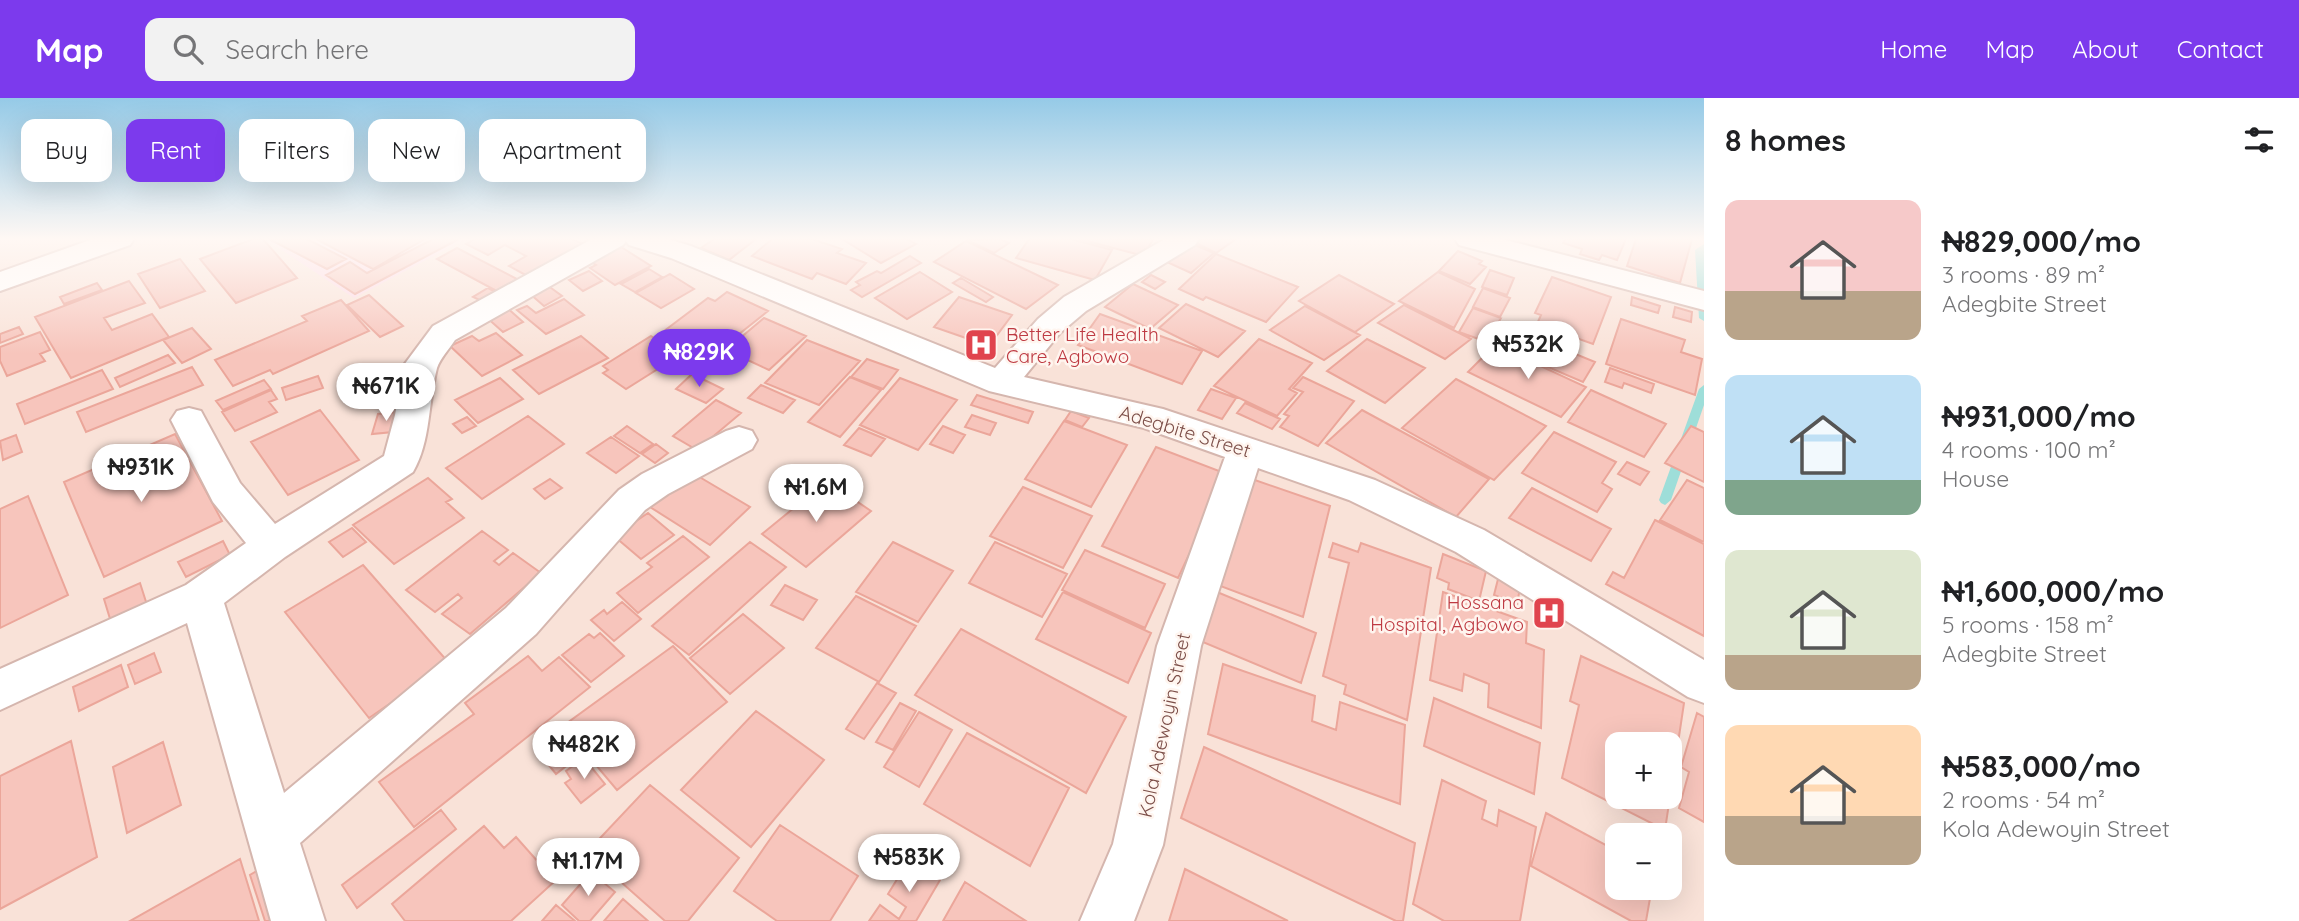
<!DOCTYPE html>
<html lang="en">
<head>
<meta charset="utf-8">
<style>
  body { margin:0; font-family:Quicksand,sans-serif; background:#f2f2f2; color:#202124; height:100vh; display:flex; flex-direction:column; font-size:26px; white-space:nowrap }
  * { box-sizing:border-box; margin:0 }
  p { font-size:23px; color:#757577 }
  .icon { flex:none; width:38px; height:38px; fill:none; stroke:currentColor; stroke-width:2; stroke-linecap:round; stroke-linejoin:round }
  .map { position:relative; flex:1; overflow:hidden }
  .panel { display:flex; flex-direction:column; background:#fff; width:595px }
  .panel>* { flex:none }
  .top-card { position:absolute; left:21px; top:21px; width:665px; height:63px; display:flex; gap:14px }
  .buttons { position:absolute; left:1605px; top:634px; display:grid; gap:14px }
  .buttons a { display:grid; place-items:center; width:77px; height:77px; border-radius:14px; background:#fff; box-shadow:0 7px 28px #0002; font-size:35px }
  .price { position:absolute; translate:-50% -60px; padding:0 16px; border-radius:24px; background:#fff; color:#222; font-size:23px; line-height:46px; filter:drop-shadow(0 2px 4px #0008) }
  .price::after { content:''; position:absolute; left:50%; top:42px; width:21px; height:16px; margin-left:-10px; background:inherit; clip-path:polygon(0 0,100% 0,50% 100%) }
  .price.selected { background:#7c3aed; color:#fff }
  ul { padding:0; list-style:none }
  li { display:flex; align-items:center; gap:21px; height:175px; padding:0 21px }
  li span { display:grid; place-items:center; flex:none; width:196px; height:140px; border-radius:14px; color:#555 }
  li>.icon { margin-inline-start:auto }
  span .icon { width:84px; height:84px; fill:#fffc; stroke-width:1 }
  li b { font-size:30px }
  h2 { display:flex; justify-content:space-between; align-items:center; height:84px; padding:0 21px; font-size:30px }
  .tag { padding:0 24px; border-radius:14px; background:#fff; box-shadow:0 7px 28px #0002; font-size:24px; line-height:63px }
  .tag.selected { background:#7c3aed; color:#fff }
  header { display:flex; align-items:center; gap:42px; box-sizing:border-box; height:98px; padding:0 35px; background:#7c3aed; color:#fff }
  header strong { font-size:33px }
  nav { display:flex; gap:38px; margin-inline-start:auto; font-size:24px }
  .search { width:490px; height:63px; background:#f2f2f2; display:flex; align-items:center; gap:18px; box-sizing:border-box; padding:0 24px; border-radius:14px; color:#757577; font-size:26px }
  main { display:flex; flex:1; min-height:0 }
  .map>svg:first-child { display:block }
</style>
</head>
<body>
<header>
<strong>Map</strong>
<div class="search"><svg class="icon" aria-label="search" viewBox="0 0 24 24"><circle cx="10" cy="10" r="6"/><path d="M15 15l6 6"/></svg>Search here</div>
<nav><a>Home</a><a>Map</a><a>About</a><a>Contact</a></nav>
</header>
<main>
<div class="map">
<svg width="1704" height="823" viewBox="0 0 1704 823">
  <rect width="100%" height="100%" fill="#fef0e7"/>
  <path fill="#f9e2d8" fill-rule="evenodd" d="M 0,141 L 1704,141 L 1704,823 L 0,823 ZM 1617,646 L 1670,646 L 1670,698 L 1617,698 ZM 1617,737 L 1670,737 L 1670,789 L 1617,789 Z"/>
  <path fill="#fdd9e6" d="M 265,141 L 466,141 L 354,200 Z"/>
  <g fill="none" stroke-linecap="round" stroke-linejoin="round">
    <path fill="#9eded9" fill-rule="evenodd" d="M 1704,146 L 1704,223 L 1699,220 L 1695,152 Z
      M 1704,287 L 1704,307 L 1671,402 L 1665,407 L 1661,405 L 1659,402 L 1699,291 Z"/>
  </g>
  <path fill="#f7c5bc" stroke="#eba69a" stroke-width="2" fill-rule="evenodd" d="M 253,141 L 263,141 L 297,180 L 236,205 L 200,161 Z
    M 269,141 L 307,141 L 346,161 L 327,171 Z
    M 316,141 L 425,141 L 373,171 Z
    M 433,141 L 459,141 L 355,196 L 326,177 L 350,164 L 367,175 Z
    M 475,141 L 572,141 L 585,147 L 531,180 L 509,168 L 526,158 L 505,147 L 488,157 L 466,146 Z
    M 714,141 L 756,141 L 729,162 L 701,150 Z
    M 772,141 L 812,141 L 842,151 L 837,155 L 866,165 L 846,186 L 817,175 L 812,181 L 752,158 Z
    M 842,141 L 907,141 L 916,146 L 881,165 Z
    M 1000,141 L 1009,145 L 994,155 L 967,142 Z
    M 1029,141 L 1071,141 L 1112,152 L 1095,182 L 1016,160 Z
    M 1079,141 L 1153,141 L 1144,158 Z
    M 1199,141 L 1236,141 L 1216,155 L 1194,144 Z
    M 1565,141 L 1626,141 L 1617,162 L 1602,157 L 1599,162 L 1580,156 L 1582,151 L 1563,145 Z
    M 1636,141 L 1692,141 L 1680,185 L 1627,168 Z
    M 966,143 L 1058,187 L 1026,211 L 934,164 Z
    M 1190,145 L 1214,155 L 1191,175 L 1167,164 Z
    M 618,147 L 651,168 L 615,187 L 590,170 L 596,167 L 588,162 Z
    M 457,150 L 523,184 L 504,197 L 437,161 Z
    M 1458,153 L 1482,163 L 1479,166 L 1486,169 L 1470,186 L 1439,173 Z
    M 1216,156 L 1298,189 L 1266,224 L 1206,199 L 1203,202 L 1179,191 Z
    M 910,158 L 921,165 L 862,199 L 851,192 L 860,187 L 856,184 L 877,173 L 881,175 Z
    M 180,161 L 205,193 L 160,210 L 138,176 Z
    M 649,171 L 662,179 L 635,194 L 621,186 Z
    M 1490,172 L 1514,180 L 1507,197 L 1482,189 Z
    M 589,173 L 602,183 L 583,193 L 569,182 Z
    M 920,174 L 952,194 L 907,221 L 875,200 Z
    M 1438,174 L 1475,191 L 1454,230 L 1399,203 Z
    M 670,176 L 694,191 L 661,210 L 636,195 Z
    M 1151,177 L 1165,184 L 1155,191 L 1142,184 Z
    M 1339,177 L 1394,206 L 1355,234 L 1299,203 Z
    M 1552,179 L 1611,199 L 1593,246 L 1537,226 L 1541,217 L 1535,215 Z
    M 961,180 L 993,199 L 986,204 L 953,185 Z
    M 129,183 L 145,205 L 104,220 L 112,232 L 152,216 L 169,239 L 71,280 L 35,219 Z
    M 97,185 L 102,192 L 64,206 L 60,199 Z
    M 1133,186 L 1178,207 L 1150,231 L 1105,209 Z
    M 547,187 L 562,198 L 544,208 L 529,195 Z
    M 488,190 L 502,197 L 488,206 L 473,199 Z
    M 1483,190 L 1510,200 L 1500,219 L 1473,209 Z
    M 727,194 L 768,213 L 705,263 L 656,239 L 708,200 L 715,203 Z
    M 369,197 L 403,228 L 380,239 L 347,207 Z
    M 959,199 L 1012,217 L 989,248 L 934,229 Z
    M 1632,199 L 1660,208 L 1658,215 L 1631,207 Z
    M 564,201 L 584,217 L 546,236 L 517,212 L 527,208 L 536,215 Z
    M 341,202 L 369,233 L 273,276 L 270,272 L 233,288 L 215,262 L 307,223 L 302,218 Z
    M 1186,206 L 1245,233 L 1218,259 L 1159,230 Z
    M 1404,207 L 1471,241 L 1445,261 L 1378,225 Z
    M 505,208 L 523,224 L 503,234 L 485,218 Z
    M 1305,208 L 1360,237 L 1324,262 L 1270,232 Z
    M 1675,209 L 1692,214 L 1691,224 L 1673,219 Z
    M 1473,210 L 1501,220 L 1487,244 L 1459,234 Z
    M 1100,216 L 1202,253 L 1182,286 L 1078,247 Z
    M 764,220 L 806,238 L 769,272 L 726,252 Z
    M 1621,221 L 1685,242 L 1681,254 L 1702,261 L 1695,297 L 1606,266 Z
    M 19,229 L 23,236 L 0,245 L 0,236 Z
    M 192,230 L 211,251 L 182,265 L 163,242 Z
    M 40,234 L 50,252 L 40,256 L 45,263 L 7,278 L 0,263 L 0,249 Z
    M 496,235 L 522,257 L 482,278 L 450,248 L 472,238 L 479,243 Z
    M 1524,235 L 1595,264 L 1583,284 L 1510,253 Z
    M 581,238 L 608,260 L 539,296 L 513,272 Z
    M 651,238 L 680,257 L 626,291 L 603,275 L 608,272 L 603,268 Z
    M 1259,241 L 1312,265 L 1289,291 L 1297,295 L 1277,318 L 1214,288 Z
    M 1367,241 L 1425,270 L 1385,305 L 1327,273 Z
    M 807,242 L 860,263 L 819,307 L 765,285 Z
    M 1495,247 L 1586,289 L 1561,319 L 1468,274 Z
    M 168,257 L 175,265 L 120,289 L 115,280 Z
    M 867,261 L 898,272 L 883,291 L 851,279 Z
    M 192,269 L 203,287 L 86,334 L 77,314 Z
    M 1610,270 L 1654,286 L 1651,295 L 1624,285 L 1622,290 L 1605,284 Z
    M 102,272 L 113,291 L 25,326 L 17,306 Z
    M 692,276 L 723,291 L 706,305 L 676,291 Z
    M 318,278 L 323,290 L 286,302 L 282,290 Z
    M 850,279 L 881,292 L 840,339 L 808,324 Z
    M 1303,279 L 1354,303 L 1318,348 L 1280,329 L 1289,318 L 1284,316 L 1303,294 L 1293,290 Z
    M 500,280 L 523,301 L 478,325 L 455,302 Z
    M 900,280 L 957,302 L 918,352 L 860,327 Z
    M 1456,281 L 1546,328 L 1494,382 L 1402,330 Z
    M 264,282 L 271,291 L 223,312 L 216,303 Z
    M 761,287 L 795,302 L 783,315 L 748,300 Z
    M 1211,291 L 1236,300 L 1222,321 L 1198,312 Z
    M 271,292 L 277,301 L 269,304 L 277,314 L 235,333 L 222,314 Z
    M 1591,292 L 1666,326 L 1644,359 L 1568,324 Z
    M 977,297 L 1033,314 L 1028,325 L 971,307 Z
    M 716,302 L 741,315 L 697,352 L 673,338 Z
    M 1245,305 L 1280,321 L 1272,331 L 1237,315 Z
    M 320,312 L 359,362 L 288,397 L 251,344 Z
    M 1362,312 L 1489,381 L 1456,419 L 1326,345 Z
    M 1071,313 L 1089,320 L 1082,329 L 1065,322 Z
    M 399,314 L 393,334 L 372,336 L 378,316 Z
    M 972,317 L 996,325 L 990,337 L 965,329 Z
    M 528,318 L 564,346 L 482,401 L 446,370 Z
    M 467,319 L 476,328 L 462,335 L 453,326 Z
    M 1064,323 L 1127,347 L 1091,409 L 1025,381 Z
    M 627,328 L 653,346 L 640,355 L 614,338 Z
    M 943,328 L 965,337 L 953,355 L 930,346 Z
    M 1691,328 L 1704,334 L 1704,384 L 1665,365 Z
    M 859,330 L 885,341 L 871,358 L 844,347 Z
    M 1554,334 L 1616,364 L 1602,385 L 1612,391 L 1597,414 L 1522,375 Z
    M 175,336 L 222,423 L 104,479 L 64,384 Z
    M 16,337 L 22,354 L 3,362 L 0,343 Z
    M 611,339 L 639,358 L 616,375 L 587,355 Z
    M 656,346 L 668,355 L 655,365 L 642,356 Z
    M 1156,349 L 1227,376 L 1178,480 L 1102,448 Z
    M 1627,364 L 1649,374 L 1640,387 L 1618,376 Z
    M 691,374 L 750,409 L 710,447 L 650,409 Z
    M 428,380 L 452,401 L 446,404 L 464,420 L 394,466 L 353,427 Z
    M 1249,380 L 1330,408 L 1303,519 L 1215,486 Z
    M 550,381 L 562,390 L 545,401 L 534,391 Z
    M 1687,382 L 1704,390 L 1704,444 L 1660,422 Z
    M 827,383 L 871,413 L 806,469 L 762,436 Z
    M 1023,389 L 1092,418 L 1063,470 L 990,438 Z
    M 1532,390 L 1611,431 L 1591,463 L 1509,420 Z
    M 28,398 L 68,497 L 0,530 L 0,411 Z
    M 648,415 L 674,437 L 641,461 L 614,438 Z
    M 1655,422 L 1704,446 L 1704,538 L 1606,486 L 1613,474 L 1624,480 Z
    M 352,430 L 366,444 L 343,459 L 329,444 Z
    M 482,433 L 508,452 L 494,463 L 499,467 L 513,455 L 541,475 L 470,536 L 442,516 L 462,500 L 458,496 L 435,514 L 406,492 Z
    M 683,438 L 709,459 L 638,515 L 617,495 L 652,469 L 647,465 Z
    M 223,443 L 230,457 L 186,479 L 178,464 Z
    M 750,444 L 786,469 L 689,557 L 652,528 Z
    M 893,444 L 953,473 L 918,524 L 856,494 Z
    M 995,444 L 1067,476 L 1042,519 L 969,485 Z
    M 1333,445 L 1358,454 L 1361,445 L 1431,470 L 1407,622 L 1344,596 L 1346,587 L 1323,578 L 1349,465 L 1329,459 Z
    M 1085,452 L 1165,486 L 1145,530 L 1062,492 Z
    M 1443,456 L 1486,473 L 1479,503 L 1448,491 L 1449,485 L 1437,480 Z
    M 363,467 L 449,565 L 369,620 L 285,514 Z
    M 1498,481 L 1520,490 L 1517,506 L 1494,497 Z
    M 140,485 L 147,507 L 111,524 L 104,501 Z
    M 785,487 L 817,502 L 803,522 L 771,507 Z
    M 1063,494 L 1151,535 L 1128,585 L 1036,541 Z
    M 1217,494 L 1316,535 L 1301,585 L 1198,542 Z
    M 1443,494 L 1527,524 L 1526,545 L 1544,552 L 1541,630 L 1488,609 L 1489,586 L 1464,576 L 1462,593 L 1430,582 Z
    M 856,498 L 916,528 L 879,584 L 816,550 Z
    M 622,504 L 641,521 L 614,543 L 591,522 L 604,512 L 607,516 Z
    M 743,516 L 784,550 L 730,596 L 690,560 Z
    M 961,531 L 1126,619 L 1086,695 L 915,597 Z
    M 600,535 L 624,558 L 591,584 L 562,557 L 589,536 L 594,540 Z
    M 673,548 L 727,604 L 617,692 L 563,628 Z
    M 154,555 L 161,574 L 135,586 L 128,567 Z
    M 528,558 L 542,573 L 559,559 L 590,589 L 414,729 L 379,684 L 474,616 L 465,605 Z
    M 1581,558 L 1684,605 L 1665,732 L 1562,680 L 1579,607 L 1570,603 ZM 1617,646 L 1670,646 L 1670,698 L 1617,698 Z
    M 1223,566 L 1315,598 L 1312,623 L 1336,632 L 1340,604 L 1405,627 L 1400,706 L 1208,636 Z
    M 121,567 L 128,589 L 79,613 L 73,589 Z
    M 877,585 L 896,595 L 864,641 L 846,631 Z
    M 1434,600 L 1540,645 L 1534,696 L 1424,648 Z
    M 900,605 L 916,613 L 893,652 L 876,644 Z
    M 756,613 L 824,662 L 751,749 L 681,692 Z
    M 919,614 L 952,632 L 919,689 L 884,669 Z
    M 1697,615 L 1704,619 L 1704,724 L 1679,710 L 1689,674 L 1681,669 Z
    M 967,635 L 1069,690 L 1030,768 L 924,706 Z
    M 563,638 L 579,658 L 556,676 L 539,655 Z
    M 71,643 L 97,759 L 0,811 L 0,678 Z
    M 163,644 L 181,707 L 127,735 L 113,669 Z
    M 1204,649 L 1415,745 L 1403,823 L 1396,823 L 1181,720 Z
    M 584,660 L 605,686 L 581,705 L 565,685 L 571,681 L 566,673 Z
    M 1442,682 L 1486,703 L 1482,721 L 1497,728 L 1499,712 L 1536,729 L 1520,823 L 1444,823 L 1413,806 Z
    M 650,687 L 739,760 L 688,823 L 665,823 L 587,754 Z
    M 441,712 L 456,731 L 357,810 L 342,787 Z
    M 1546,715 L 1617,753 L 1617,789 L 1652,789 L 1646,823 L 1631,823 L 1531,768 Z
    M 780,727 L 858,778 L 830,823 L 777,823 L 734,793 Z
    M 484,728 L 504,750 L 516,739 L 555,783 L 511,823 L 405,823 L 392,806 Z
    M 240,761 L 259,823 L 130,823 Z
    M 909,762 L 940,782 L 916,823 L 869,823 L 880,807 L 899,821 L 906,809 L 888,796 Z
    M 268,766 L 286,815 L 272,823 L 265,823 L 250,777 Z
    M 1185,771 L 1288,823 L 1169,823 Z
    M 591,774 L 615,794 L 590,823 L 579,823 L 562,807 Z
    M 965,784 L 1026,823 L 943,823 Z
    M 623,801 L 648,823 L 604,823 Z
    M 556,807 L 575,823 L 542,823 Z"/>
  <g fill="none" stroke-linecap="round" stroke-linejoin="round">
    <defs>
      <path id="minor" d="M 93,141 L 134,141 L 130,147 L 0,193 L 0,174 Z
        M 592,141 L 668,141 L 691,148 L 995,270 L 1038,221 L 1064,199 L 1165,141 L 1199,141 L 1195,147 L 1086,213 L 1060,235 L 1024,279 L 1163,311 L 1375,382 L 1484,432 L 1704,562 L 1704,605 L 1688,599 L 1456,454 L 1349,402 L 1258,370 L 1201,548 L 1163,747 L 1134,823 L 1080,823 L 1113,746 L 1157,548 L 1225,359 L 1144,330 L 989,293 L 671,160 L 629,147 L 626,143 L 623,147 L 455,242 C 449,251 440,261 437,270 C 428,305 431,343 413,374 L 285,459 L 224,505 L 284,695 L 506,510 L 619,392 L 642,376 L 726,333 L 739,329 L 752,333 L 757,342 L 752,351 L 668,396 L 645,412 L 536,536 L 300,745 L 325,823 L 271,823 L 187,525 L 0,612 L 0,571 L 186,487 L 246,445 L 213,404 L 171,322 L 177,313 L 189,310 L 201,313 L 240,385 L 275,426 L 384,358 L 395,317 L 404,267 L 433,228 Z
        M 1455,141 L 1502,141 L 1704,193 L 1704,212 L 1459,147 Z"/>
    </defs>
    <use href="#minor" stroke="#d5b6ae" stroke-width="4"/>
    <use href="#minor" fill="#fff" fill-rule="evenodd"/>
  </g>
  <linearGradient id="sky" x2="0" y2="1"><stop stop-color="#95cae7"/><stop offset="0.55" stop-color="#fff8f4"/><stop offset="1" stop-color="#fff8f4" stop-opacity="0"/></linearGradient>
  <rect width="1704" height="256" fill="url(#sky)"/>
  <defs>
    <symbol id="hospital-square" viewBox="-11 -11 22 22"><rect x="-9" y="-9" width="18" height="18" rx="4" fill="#e0444e" stroke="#fff5ef"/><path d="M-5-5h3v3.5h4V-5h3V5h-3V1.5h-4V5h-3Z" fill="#fff"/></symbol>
  </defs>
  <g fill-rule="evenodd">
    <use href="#hospital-square" x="962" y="228" width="38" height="38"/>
    <use href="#hospital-square" x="1530" y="496" width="38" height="38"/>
  </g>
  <g text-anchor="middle" stroke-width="5" stroke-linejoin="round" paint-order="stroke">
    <g font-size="19" fill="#be3a42" stroke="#fff5ef" text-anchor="start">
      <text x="1006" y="243">Better Life Health<tspan x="1006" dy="22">Care, Agbowo</tspan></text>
      <text x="1524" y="511" text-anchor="end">Hossana<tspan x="1524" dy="22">Hospital, Agbowo</tspan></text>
    </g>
    <g font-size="19" fill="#7c4e48" stroke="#fff5ef">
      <text transform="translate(1185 333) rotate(17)" y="7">Adegbite Street</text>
      <text transform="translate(1164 627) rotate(-78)" y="7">Kola Adewoyin Street</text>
    </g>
  </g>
</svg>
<div class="buttons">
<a>+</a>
<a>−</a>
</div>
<b class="price" style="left:1528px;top:283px">₦532K</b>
<b class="price selected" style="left:699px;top:291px">₦829K</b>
<b class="price" style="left:386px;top:325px">₦671K</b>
<b class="price" style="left:141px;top:406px">₦931K</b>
<b class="price" style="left:816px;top:426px">₦1.6M</b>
<b class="price" style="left:584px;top:683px">₦482K</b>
<b class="price" style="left:909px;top:796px">₦583K</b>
<b class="price" style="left:588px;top:800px">₦1.17M</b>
<div class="top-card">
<a class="tag">Buy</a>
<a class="tag selected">Rent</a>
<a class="tag">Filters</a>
<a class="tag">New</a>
<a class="tag">Apartment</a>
</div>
</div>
<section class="panel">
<h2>8 homes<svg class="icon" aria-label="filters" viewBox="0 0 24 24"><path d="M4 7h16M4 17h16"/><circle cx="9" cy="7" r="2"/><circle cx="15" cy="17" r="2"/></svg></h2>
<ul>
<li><span style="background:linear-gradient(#f6c9c9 65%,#b9a48a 0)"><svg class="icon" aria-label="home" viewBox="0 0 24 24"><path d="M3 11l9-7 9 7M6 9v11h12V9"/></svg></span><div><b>₦829,000/mo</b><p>3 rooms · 89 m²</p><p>Adegbite Street</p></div></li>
<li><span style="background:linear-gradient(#bfe0f5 75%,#7fa58c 0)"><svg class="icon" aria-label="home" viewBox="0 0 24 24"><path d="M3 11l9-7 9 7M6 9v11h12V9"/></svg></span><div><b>₦931,000/mo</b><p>4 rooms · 100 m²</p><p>House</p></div></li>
<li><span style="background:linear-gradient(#dfe7d0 75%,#b9a48a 0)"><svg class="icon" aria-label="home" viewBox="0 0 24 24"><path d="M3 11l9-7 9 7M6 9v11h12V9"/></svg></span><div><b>₦1,600,000/mo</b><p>5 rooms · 158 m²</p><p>Adegbite Street</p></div></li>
<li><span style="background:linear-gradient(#ffd9b3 65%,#b9a48a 0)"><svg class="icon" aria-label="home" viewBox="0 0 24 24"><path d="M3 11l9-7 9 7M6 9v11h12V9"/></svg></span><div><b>₦583,000/mo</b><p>2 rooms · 54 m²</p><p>Kola Adewoyin Street</p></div></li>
</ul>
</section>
</main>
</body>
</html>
